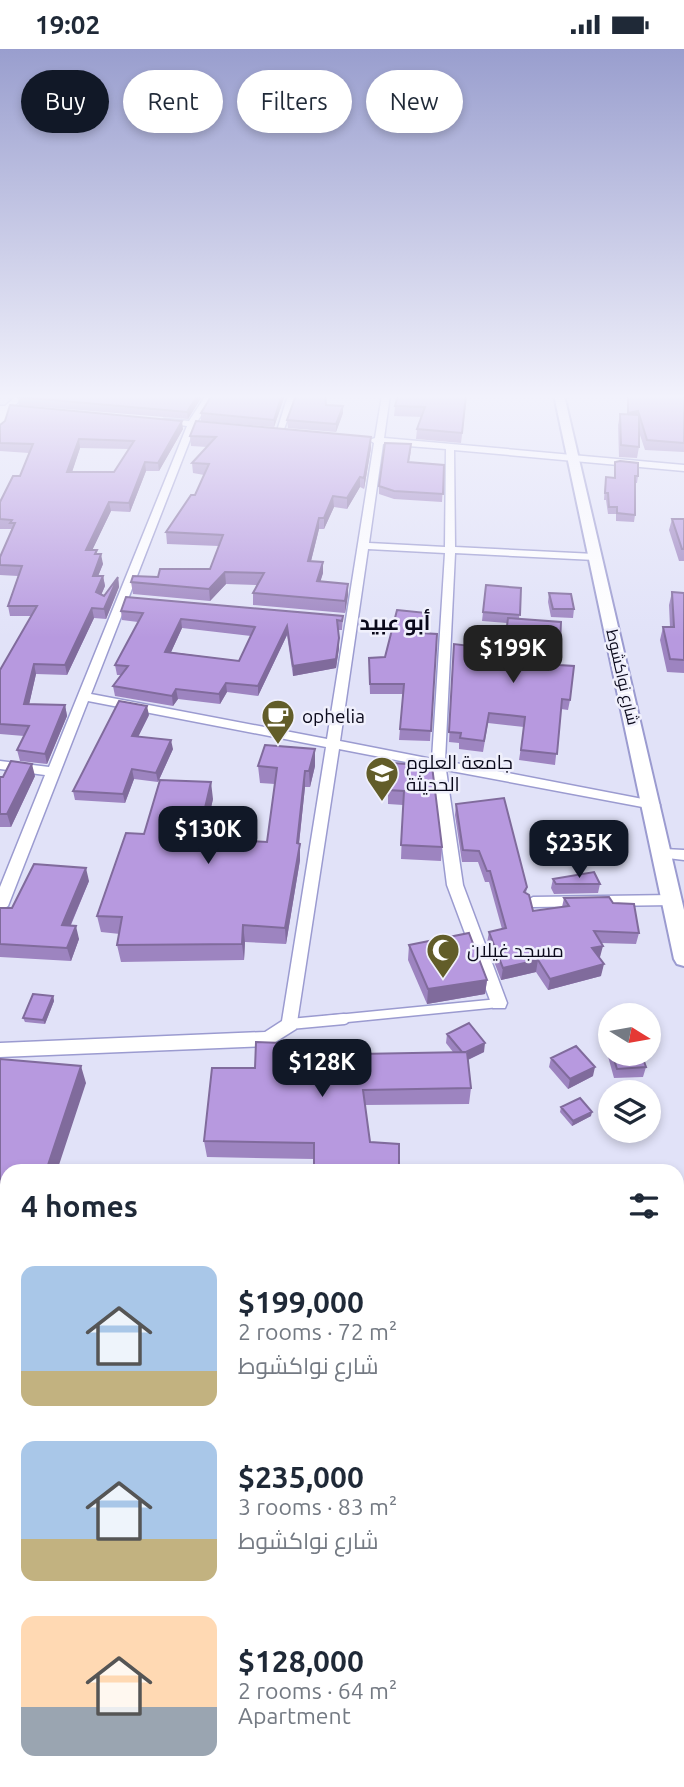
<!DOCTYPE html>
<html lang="en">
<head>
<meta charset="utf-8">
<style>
  body { margin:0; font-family:Ubuntu,Cairo,sans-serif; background:#f2f2f3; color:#1f2937; height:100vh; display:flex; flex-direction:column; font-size:26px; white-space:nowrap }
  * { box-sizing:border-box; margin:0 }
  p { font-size:23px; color:#747a83 }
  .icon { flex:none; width:38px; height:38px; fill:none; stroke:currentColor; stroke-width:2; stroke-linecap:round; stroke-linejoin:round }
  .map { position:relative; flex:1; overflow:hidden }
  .sheet { position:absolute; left:0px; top:1115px; width:684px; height:625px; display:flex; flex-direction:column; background:#fff; border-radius:21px 21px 0 0; box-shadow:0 4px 10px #0003 }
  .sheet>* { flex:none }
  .hud { position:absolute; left:21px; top:21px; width:642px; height:63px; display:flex; gap:14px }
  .needle { width:46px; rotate:101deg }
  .controls { position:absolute; left:598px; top:954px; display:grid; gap:14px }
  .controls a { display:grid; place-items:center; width:63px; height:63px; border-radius:50%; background:#fff; box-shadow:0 4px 10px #0003; font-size:35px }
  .price { position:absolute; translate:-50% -60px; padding:0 16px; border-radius:14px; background:#111827; color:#fff; font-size:23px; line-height:46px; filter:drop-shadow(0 2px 4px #0008) }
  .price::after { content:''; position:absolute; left:50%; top:42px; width:21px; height:16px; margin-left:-10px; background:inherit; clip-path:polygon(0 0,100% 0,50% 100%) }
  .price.selected { background:#222; color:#fff }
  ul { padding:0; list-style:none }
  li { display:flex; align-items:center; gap:21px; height:175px; padding:0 21px }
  li span { display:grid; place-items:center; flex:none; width:196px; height:140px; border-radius:14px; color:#555 }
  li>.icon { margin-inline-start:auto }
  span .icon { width:84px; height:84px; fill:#fffc; stroke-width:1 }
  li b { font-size:30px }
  h2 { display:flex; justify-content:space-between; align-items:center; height:84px; padding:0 21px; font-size:30px }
  .pill { padding:0 24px; border-radius:32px; background:#fff; box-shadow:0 4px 10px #0003; font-size:24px; line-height:63px }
  .pill.selected { background:#111827; color:#fff }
  .status { display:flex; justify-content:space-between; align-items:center; height:49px; padding:0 35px; background:#fff; direction:ltr }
  .status svg { height:19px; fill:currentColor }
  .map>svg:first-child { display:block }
</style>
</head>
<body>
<div class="status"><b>19:02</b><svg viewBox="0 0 49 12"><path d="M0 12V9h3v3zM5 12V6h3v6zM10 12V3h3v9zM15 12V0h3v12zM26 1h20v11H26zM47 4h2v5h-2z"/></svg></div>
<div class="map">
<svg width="684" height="1738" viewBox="0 0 684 1738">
  <rect width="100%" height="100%" fill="#e1e2f8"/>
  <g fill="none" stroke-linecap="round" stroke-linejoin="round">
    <defs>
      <path id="service-far1" d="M 327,971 L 499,954"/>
      <path id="service" d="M 290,975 L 344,970"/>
      <path id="minor" d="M 17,346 L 26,346 L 14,357 L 34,361 L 30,364 L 10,362 L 4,380 L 0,383 L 0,357 L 5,357 Z
        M 206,346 L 214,346 L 197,373 L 218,377 L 214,380 L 195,378 L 91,645 L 327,690 L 374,394 L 369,391 L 375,389 L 382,346 L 390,346 L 384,389 L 684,416 L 684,422 L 454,401 L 455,498 L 595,505 L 600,508 L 595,511 L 455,504 L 445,712 L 653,752 L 660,756 L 653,760 L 446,721 L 463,836 L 507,954 L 505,959 L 493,959 L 491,954 L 447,836 L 432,718 L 339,700 L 296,980 L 269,997 L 0,1008 L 0,994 L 265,983 L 282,972 L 326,698 L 88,652 L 8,857 L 0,862 L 0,838 L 45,726 L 0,720 L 0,712 L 49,718 L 187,377 L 160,373 L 164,370 L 189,372 ZM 383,395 L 446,400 L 445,498 L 369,494 ZM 368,500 L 445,504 L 432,710 L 340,692 Z
        M 288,346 L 296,346 L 283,383 L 276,385 Z
        M 664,800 L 684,801 L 684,811 L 659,808 L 657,805 Z
        M 673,846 L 681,851 L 673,856 L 533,858 L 525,853 L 533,848 Z"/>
      <path id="tertiary" d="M 554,346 L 564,346 L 684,861 L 684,917 L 677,915 L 674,910 Z
        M 0,1182 L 7,1183 L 7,1207 L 0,1206 Z
        M 677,1219 L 684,1219 L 684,1243 L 677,1243 Z"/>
    </defs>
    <use href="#service-far1" stroke="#9b9bd0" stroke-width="11"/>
    <use href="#service" stroke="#9b9bd0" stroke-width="13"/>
    <use href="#minor" stroke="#9b9bd0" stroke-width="3"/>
    <use href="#tertiary" stroke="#9b9bd0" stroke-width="4"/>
    <use href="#service-far1" stroke="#fff" stroke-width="8"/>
    <use href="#service" stroke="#fff" stroke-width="10"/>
    <use href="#minor" fill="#fff" fill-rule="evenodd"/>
    <use href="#tertiary" fill="#fff" fill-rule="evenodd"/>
  </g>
  <path fill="#9d84c0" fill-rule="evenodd" d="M 20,346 L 203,346 L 188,370 L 19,356 L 18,348 Z
    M 212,346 L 285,346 L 274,378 L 201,372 L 201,364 Z
    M 467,346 L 461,394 L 416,390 L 417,380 L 422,368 L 394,367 L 395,357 Z
    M 627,346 L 684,346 L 684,403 L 645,401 L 639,383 L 639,398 L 637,409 L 619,408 L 618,376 L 620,365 L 627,366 Z
    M 326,356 L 343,364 L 336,383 L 288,379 L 287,371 Z
    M 0,376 L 183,380 L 159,422 L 146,422 L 130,463 L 111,462 L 92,501 L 98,505 L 103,515 L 98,527 L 103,527 L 105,537 L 101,546 L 104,547 L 118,528 L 119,538 L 106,570 L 94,569 L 67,626 L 36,625 L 29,655 L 65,656 L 67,667 L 47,715 L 20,712 L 17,701 L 24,687 L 0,685 L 0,621 L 31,567 L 10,567 L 8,557 L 18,527 L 0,526 L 0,508 L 11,482 L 11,480 L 0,480 L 0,453 L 20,427 L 29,404 L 0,402 ZM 80,399 L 129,400 L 114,423 L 72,423 Z
    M 190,387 L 371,388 L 371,399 L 364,440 L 360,438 L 347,460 L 334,458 L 324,480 L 319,480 L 311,512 L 323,524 L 320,532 L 348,535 L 348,546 L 345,564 L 253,556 L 253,544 L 257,536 L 226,535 L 210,552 L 133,545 L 131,533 L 210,520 L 219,497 L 167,495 L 166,483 L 195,446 L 204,426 L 193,424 L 192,414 L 207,398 L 191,397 Z
    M 411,402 L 409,413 L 444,416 L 442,453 L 394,450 L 379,445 L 379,437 Z
    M 615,413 L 638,427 L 637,434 L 635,434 L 635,466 L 634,473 L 616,472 L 616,465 L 608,465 L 606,451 L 604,451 L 605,435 L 606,428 L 614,429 Z
    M 672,470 L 684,470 L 684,512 L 679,512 L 669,481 Z
    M 486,536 L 521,539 L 519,570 L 559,616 L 570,651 L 568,661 L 561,660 L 555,716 L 519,711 L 524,678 L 488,674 L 483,703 L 459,700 L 459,694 L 449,693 L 454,595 L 504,601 L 507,574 L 482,572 Z
    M 672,543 L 684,544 L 684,624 L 667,623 L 660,591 L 663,578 L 670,578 L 669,556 Z
    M 549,544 L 574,560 L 573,569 L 551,568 L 548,553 Z
    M 121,562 L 343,567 L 342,581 L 338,581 L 339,599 L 336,619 L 293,627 L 287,586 L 258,647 L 227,643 L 220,655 L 178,650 L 173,657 L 115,647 L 113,637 L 122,626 L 117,626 L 115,616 L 138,573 L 122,571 ZM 182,579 L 251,587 L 239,612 L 171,603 Z
    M 427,564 L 426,574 L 423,584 L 437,585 L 430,692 L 399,691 L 403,645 L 370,645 L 369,619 L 385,608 Z
    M 149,666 L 138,688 L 173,700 L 158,733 L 134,730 L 125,754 L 75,751 L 73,742 Z
    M 393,714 L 442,798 L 441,812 L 401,810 L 403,756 L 388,755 L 388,741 Z
    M 258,717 L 315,717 L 310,738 L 305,738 L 299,795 L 300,811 L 286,895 L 245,893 L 244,911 L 121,913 L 117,896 L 120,885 L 101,883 L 97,867 L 144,785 L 213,750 L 204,789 L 267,793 L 275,735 L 260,734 Z
    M 35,727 L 11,778 L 0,778 L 0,728 Z
    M 456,755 L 527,838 L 526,844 L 533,862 L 562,858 L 564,849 L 613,854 L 639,884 L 636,895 L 601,894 L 600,908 L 599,908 L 601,927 L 548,941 L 536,923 L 501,931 L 487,894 L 489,883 L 502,880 L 489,833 L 485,833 L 478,813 L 462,813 L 455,766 Z
    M 553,830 L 600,835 L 598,844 L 554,845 L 551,839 Z
    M 89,832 L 71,876 L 79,890 L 71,912 L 0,908 L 0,859 L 12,859 Z
    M 409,896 L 487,931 L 485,945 L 427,955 L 408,911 Z
    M 53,947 L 54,952 L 45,975 L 25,973 L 23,969 Z
    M 611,972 L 611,1004 L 641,1004 L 646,1018 L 643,1028 L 614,1029 L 601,982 L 603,973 Z
    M 447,985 L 484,1003 L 468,1011 L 471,1039 L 469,1055 L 365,1056 L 314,1110 L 207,1108 L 204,1092 L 255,1019 L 358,1005 L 453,1003 L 446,994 Z
    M 551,1009 L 593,1027 L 568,1040 L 549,1018 Z
    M 0,1010 L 86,1034 L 7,1122 L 7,1164 L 0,1162 Z
    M 561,1058 L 591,1067 L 572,1077 L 560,1063 Z
    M 0,1233 L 7,1234 L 7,1300 L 0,1299 Z
    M 0,1398 L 7,1398 L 7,1531 L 0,1530 Z
    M 677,1445 L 684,1469 L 684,1504 L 677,1506 Z
    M 0,1691 L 7,1732 L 64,1732 L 64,1735 L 9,1738 L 0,1737 Z
    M 565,1732 L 647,1732 L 648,1738 L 565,1738 Z"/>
  <path fill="#806b9c" d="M 198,346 L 203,346 L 188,370 L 187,363 Z
    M 282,346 L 285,346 L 274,378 L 274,371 Z
    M 343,357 L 343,364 L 336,383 L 336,375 Z
    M 638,362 L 636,372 L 626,373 L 628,364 Z
    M 182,372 L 183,380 L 159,422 L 158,414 Z
    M 371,388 L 371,399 L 364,440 L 364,429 Z
    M 79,390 L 80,399 L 69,432 L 67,423 Z
    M 145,413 L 146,422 L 130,463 L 129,454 Z
    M 360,428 L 360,438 L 347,460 L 347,449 Z
    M 333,447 L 334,458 L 324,480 L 324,469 Z
    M 109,453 L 111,462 L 88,510 L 86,501 Z
    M 319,469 L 319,480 L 308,524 L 308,512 Z
    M 101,505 L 103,515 L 94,537 L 93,527 Z
    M 323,513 L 323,524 L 317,544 L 317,532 Z
    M 225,523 L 226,535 L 210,552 L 209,540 Z
    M 103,527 L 105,537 L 98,553 L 96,543 Z
    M 118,528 L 119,538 L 106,570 L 104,560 Z
    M 348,535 L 348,546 L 345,564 L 345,552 Z
    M 92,559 L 94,569 L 67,626 L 65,616 Z
    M 427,564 L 426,574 L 421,595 L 421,584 Z
    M 181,570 L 182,579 L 167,612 L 165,603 Z
    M 287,577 L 287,586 L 258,647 L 258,637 Z
    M 339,589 L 339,599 L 336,619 L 293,627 L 293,617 Z
    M 34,615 L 36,625 L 27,665 L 24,655 Z
    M 226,634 L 227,643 L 220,655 L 219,645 Z
    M 176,640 L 178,650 L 173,657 L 172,647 Z
    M 65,656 L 67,667 L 47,715 L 45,705 Z
    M 147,657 L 149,666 L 134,696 L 132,687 Z
    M 171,691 L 173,700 L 158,733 L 156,724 Z
    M 315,700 L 315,717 L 310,738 L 309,722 Z
    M 32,715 L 35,727 L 11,778 L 7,765 Z
    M 132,720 L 134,730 L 125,754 L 123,745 Z
    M 305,722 L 305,738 L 298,803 L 300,795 L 300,811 L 286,895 L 285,879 L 297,794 Z
    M 211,733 L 213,750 L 200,805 L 198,789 Z
    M 86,819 L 89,832 L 65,889 L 62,876 Z
    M 243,876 L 245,893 L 244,911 L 242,895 Z
    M 76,877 L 79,890 L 71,912 L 67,899 Z
    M 603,897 L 600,908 L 590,910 L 592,899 Z
    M 538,911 L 536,923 L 501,931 L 503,919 Z
    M 604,915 L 601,927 L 548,941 L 550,930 Z
    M 487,931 L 485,945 L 427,955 L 428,940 Z
    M 53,947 L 54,952 L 45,975 L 43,971 Z
    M 485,994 L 484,1003 L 461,1014 L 463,1004 Z
    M 81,1017 L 86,1034 L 57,1122 L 46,1122 Z
    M 595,1018 L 593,1027 L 568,1040 L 570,1030 Z
    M 592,1063 L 591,1067 L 572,1077 L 573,1072 Z"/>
  <path fill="#b799df" stroke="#806b9c" stroke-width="2" fill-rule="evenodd" d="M 20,346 L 198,346 L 187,363 L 18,348 Z
    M 212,346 L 282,346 L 274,371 L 201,364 Z
    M 296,346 L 325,346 L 326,356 L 343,357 L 336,375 L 287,371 Z
    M 398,346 L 466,346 L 462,384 L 417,380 L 425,358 L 395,357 Z
    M 628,346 L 684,346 L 684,394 L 647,391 L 638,362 L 628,364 Z
    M 10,356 L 182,372 L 158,414 L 145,413 L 129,454 L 109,453 L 86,501 L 97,501 L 95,505 L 101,505 L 93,527 L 103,527 L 96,543 L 104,547 L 118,528 L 104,560 L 92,559 L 65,616 L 34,615 L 24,655 L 65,656 L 45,705 L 17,701 L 29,677 L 0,675 L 0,621 L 37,557 L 8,557 L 22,517 L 0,516 L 0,508 L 15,474 L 10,474 L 12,471 L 0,470 L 0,453 L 13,427 L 20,427 L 33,395 L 0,394 L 0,376 L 5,372 ZM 79,390 L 134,392 L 114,423 L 67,423 Z
    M 620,365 L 639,366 L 639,398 L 621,396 Z
    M 196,372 L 371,388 L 364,429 L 360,428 L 347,449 L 333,447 L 324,469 L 319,469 L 308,512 L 323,513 L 317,532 L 348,535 L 345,552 L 253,544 L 264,524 L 225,523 L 209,540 L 131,533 L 133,527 L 158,528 L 160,520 L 210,520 L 223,486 L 166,483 L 191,446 L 195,446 L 209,415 L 192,414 L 216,388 L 190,387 Z
    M 385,394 L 411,395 L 408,413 L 444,416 L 443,445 L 394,442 L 379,437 Z
    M 620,412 L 638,414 L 638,427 L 635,427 L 635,466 L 617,464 L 617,458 L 609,458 L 608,444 L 605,444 L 606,428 L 615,429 L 615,413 Z
    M 672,470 L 684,470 L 684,500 L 682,500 Z
    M 486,536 L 521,539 L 520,566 L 483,563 Z
    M 672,543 L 684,544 L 684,611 L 670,610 L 663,578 L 674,578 Z
    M 549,544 L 571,545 L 574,560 L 553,560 Z
    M 126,548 L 343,567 L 342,572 L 337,571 L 339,589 L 336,610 L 293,617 L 287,577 L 258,637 L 226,634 L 219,645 L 176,640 L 172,647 L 113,637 L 128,617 L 115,616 L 143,564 L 121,562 ZM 181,570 L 255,578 L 239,612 L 165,603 Z
    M 397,561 L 427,564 L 421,584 L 437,585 L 431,682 L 400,680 L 404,635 L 370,635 L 369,609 L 385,608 Z
    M 508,569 L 561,573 L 559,616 L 574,617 L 570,651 L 562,650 L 557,705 L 521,701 L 525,668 L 489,664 L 484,692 L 460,689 L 461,684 L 449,683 L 454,595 L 504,601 Z
    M 119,652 L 147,657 L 132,687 L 171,691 L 156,724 L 132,720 L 123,745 L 73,742 Z
    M 265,696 L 315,700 L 309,722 L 305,722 L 297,794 L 300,795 L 285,879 L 243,876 L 242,895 L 117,896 L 122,868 L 97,867 L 126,784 L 144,785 L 160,731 L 211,733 L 198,789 L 267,793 L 277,719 L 258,717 Z
    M 11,712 L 32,715 L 7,765 L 0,765 L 0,728 L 3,728 Z
    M 393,714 L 432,717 L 442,798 L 401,796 L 404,742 L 388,741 Z
    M 504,749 L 527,838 L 524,843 L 529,846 L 533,862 L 569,857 L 564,849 L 609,848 L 613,854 L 634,855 L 639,884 L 594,882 L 603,897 L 592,899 L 604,915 L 550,930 L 538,911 L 503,919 L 489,883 L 506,879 L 490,822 L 487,822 L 479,802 L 463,801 L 456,755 Z
    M 34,815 L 86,819 L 62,876 L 76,877 L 67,899 L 0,895 L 0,859 L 12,859 Z
    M 594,823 L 600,835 L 556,835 L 553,830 Z
    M 469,884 L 487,931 L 428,940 L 409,896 Z
    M 33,945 L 53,947 L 43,971 L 23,969 Z
    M 611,972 L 611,999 L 603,973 Z
    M 469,974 L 485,994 L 466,1003 L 462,1003 L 447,985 Z
    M 256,993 L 357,997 L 358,1005 L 467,1003 L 471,1039 L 363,1041 L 370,1093 L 399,1095 L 399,1122 L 314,1122 L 314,1094 L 204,1092 L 212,1019 L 255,1019 Z
    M 576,997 L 595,1018 L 570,1030 L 551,1009 Z
    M 612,1004 L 641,1004 L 646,1018 L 617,1020 Z
    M 0,1010 L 81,1017 L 46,1122 L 7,1122 L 7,1149 L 0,1147 Z
    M 580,1049 L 592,1063 L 573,1072 L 561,1058 Z
    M 0,1233 L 7,1234 L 7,1293 L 0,1292 Z
    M 0,1398 L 7,1398 L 7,1526 L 0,1524 Z
    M 677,1445 L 684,1469 L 684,1496 L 677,1498 Z
    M 7,1644 L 7,1732 L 9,1732 L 0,1733 L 0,1691 Z
    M 160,1732 L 242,1732 L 242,1738 L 160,1738 Z
    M 571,1732 L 647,1732 L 648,1738 L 571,1738 Z"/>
  <linearGradient id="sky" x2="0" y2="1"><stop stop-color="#999ece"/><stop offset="0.59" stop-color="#f2f2fc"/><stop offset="1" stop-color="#f2f2fc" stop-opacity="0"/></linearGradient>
  <rect width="684" height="589" fill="url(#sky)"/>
  <defs>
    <symbol id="cafe-pin" viewBox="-11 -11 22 30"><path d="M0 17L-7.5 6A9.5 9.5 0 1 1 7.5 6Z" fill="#625d29" stroke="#f0f0fc"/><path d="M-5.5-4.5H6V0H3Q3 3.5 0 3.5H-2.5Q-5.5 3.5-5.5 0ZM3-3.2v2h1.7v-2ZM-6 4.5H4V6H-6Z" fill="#fff"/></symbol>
    <symbol id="university-pin" viewBox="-11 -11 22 30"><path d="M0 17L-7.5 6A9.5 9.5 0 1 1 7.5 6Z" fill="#625d29" stroke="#f0f0fc"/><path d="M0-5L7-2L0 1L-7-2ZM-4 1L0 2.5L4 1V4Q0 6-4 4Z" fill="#fff"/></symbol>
    <symbol id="mosque-pin" viewBox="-11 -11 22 30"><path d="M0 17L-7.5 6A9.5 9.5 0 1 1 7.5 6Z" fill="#625d29" stroke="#f0f0fc"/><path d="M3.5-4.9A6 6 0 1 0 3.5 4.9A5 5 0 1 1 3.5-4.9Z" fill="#fff"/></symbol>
  </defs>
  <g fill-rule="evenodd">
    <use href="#cafe-pin" x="259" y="648" width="38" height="52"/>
    <use href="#university-pin" x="363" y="705" width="38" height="52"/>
    <use href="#mosque-pin" x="424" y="882" width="38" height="52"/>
  </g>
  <g text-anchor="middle" stroke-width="5" stroke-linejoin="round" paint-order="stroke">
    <g font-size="16" fill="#0a091b" stroke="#f0f0fc">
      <text transform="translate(623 628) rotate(77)" y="6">شارع نواكشوط</text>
    </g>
    <g font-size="19" fill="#0a091b" stroke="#f0f0fc" text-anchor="start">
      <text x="302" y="674">ophelia</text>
      <text x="406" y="720">جامعة العلوم<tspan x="406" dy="22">الحديثة</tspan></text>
      <text x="467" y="908">مسجد غيلان</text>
    </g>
    <g font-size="21" font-weight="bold" fill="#0a091b" stroke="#f0f0fc">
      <text x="395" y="581">أبو عبيد</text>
    </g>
  </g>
</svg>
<div class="controls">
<a><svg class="needle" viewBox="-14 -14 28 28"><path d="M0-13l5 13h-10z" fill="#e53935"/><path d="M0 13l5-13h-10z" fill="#747a83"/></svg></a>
<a><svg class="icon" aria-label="layers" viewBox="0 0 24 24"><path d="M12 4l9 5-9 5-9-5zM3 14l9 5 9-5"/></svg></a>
</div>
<b class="price selected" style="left:513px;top:636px">$199K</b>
<b class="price" style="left:208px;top:817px">$130K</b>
<b class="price" style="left:579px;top:831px">$235K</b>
<b class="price" style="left:322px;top:1050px">$128K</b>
<div class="hud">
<a class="pill selected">Buy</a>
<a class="pill">Rent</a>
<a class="pill">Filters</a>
<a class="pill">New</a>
</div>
<section class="sheet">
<h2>4 homes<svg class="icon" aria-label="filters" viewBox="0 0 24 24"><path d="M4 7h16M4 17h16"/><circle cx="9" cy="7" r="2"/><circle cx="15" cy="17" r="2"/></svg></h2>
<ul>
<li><span style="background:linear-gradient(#a9c7e8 75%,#c2b280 0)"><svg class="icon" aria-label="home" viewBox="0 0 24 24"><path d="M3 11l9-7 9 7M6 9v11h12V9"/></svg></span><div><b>$199,000</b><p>2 rooms · 72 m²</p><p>شارع نواكشوط</p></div></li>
<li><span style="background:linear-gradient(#a9c7e8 70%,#c2b280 0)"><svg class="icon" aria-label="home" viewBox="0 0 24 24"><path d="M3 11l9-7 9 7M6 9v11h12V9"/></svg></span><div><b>$235,000</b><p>3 rooms · 83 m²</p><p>شارع نواكشوط</p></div></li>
<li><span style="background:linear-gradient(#ffd9b3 65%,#9aa5b1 0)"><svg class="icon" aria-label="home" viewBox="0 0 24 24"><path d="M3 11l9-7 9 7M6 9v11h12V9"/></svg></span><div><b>$128,000</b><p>2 rooms · 64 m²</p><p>Apartment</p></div></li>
</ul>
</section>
</div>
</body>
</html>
